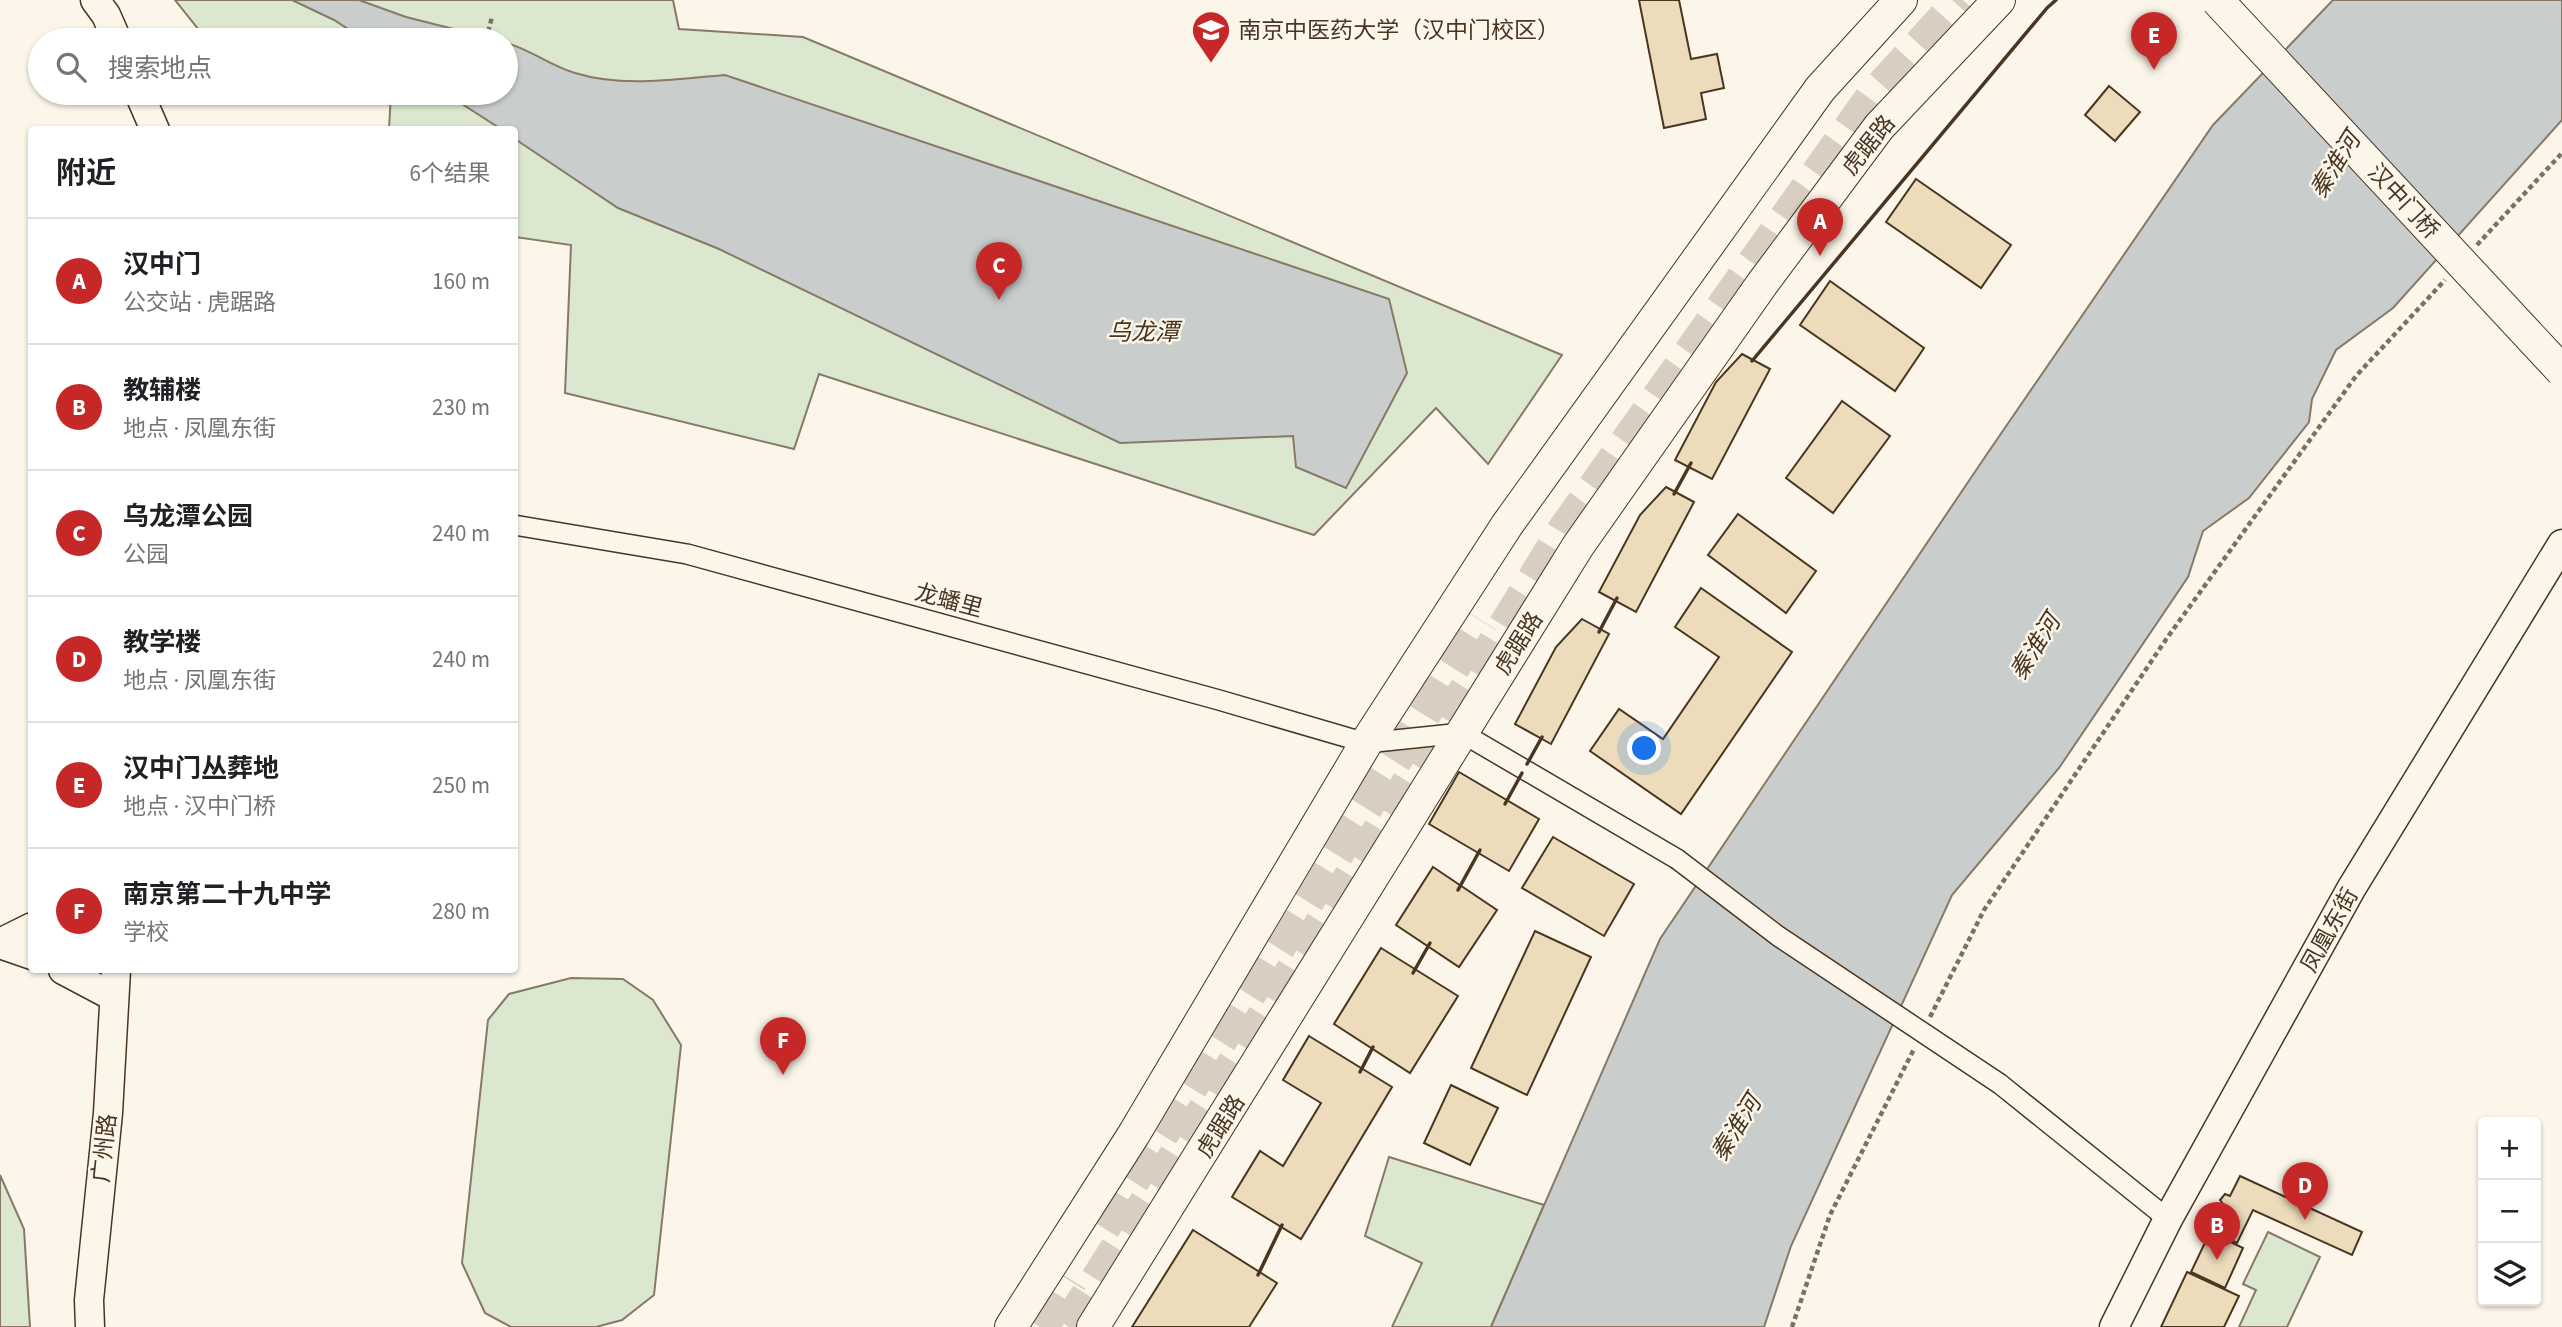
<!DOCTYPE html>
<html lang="zh">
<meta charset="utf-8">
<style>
body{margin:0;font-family:"Source Sans 3","Noto Sans SC",sans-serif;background:#f6f6f6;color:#202124}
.controls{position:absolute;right:21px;bottom:21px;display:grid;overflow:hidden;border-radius:7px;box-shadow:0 2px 5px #0004}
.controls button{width:63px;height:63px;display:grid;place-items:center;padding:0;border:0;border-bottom:2px solid #e0e0e0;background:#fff;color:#202124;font:35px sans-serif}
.you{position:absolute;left:1645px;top:749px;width:24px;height:24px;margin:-18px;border:5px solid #fff;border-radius:50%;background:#1a73e8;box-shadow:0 0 0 10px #1a73e833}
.badge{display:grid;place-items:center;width:46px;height:46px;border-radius:50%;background:#c62828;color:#fff;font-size:23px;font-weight:700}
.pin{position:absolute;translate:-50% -58px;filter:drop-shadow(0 2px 4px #0008)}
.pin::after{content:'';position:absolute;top:37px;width:24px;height:21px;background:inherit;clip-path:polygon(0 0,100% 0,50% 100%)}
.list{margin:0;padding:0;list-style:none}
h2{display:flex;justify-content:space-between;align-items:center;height:91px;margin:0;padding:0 28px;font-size:30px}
h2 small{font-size:23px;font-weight:400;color:#757577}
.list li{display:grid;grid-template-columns:46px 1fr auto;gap:21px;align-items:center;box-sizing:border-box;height:126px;padding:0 28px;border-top:2px solid #e0e0e0}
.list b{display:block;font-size:26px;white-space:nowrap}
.list p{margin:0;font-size:23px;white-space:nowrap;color:#757577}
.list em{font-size:23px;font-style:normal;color:#757577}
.icon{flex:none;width:38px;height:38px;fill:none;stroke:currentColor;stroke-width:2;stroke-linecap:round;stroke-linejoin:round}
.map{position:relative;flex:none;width:2562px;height:1327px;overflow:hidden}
.search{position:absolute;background:#fff;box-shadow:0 2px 5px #0004;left:28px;top:28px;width:490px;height:77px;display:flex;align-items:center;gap:18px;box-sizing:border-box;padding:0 24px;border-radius:38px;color:#757577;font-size:26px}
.panel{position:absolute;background:#fff;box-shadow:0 2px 5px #0004;left:28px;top:126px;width:490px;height:847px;border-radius:7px}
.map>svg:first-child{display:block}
.green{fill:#dce7d0;stroke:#887966;stroke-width:2}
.water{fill:#c9cecd;stroke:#887966;stroke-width:2}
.building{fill:#ecdcbc;stroke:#4a3520;stroke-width:2}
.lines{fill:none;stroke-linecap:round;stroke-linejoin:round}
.highway-tunnel{stroke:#d8cfc1;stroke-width:37;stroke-dasharray:37 18;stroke-linecap:butt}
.street-casing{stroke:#4a3520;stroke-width:22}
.secondary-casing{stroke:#4a3520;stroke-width:31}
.primary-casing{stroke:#4a3520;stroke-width:34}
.path{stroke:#7f6f5c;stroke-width:4.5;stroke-dasharray:5 3.5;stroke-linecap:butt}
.street{stroke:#fbf6e9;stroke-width:19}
.secondary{stroke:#fbf6e9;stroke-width:28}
.primary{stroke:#fbf6e9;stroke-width:32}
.street-bridge-casing{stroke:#4a3520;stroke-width:22;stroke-linecap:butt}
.primary-bridge-casing{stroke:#4a3520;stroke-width:34;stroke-linecap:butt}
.street-bridge{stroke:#fbf6e9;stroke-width:19}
.primary-bridge{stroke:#fbf6e9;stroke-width:32}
.wall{stroke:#4a3520;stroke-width:3.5}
.labels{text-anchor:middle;stroke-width:5;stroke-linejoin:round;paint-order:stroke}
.poi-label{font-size:23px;fill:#4a3520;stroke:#fbf6e9;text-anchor:start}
.street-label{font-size:23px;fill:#4a3520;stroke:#fbf6e9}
.water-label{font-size:24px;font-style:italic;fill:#4a3520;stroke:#fbf6e9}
</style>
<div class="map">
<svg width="2562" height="1327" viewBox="0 0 2562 1327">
<rect width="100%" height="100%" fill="#fbf6e9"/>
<g class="green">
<path d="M175,0H673L679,29L803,37L1562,355L1488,464L1436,408L1314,535L819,374L794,449L565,393L571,245L515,237L514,130L389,129L391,93H506V40H207Z"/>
<path d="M571,978L623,979L653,1000L681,1045L654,1295L622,1320L596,1327H511L485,1313L462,1263L488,1020L509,994Z"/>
<path d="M1389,1157L1544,1205L1491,1327H1392L1422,1263L1365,1236Z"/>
<path d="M0,1175L24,1229L30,1327H0Z"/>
<path d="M2268,1232L2320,1257L2287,1327H2239L2256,1290L2243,1284Z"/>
</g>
<g class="water">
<path d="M292,0H359L406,17L497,40H365L334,20Z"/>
<path d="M2333,0H2562V120L2393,308L2336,350L2312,399L2309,422L2249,498L2203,531L2188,577L2059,768L1952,895L1791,1246L1764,1327H1491L1660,939L1987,454L2213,125Z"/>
<path d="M506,43C530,49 550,66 575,73C624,88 675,79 725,75L1389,299L1407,373L1346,488L1296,467L1293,436L1120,443L719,249L618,208L515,139L514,130L501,129L445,93H506Z"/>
</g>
<g class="building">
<path d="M1639,0H1679L1691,59L1717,54L1724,88L1701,93L1706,119L1664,128Z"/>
<path d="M2109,86L2140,112L2115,141L2085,115Z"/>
<path d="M1916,179L2011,245L1981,288L1886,222Z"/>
<path d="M1830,281L1924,348L1895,391L1800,325Z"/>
<path d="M1742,354L1770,369L1712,479L1675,460L1716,382Z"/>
<path d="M1842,401L1890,436L1833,513L1786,478Z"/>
<path d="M1666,487L1694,502L1636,612L1599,592L1640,515Z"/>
<path d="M1738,514L1816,571L1786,613L1708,555Z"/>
<path d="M1701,588L1792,652L1681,814L1590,751L1619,709L1663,739L1719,657L1675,627Z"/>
<path d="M1582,619L1609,634L1551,744L1515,724L1556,647Z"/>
<path d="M1459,772L1539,819L1509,871L1429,824Z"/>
<path d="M1553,837L1634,884L1604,936L1522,888Z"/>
<path d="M1433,867L1497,910L1459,967L1396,925Z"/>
<path d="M1535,931L1591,957L1527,1095L1471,1068Z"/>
<path d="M1381,948L1458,996L1410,1073L1334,1024Z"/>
<path d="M1309,1036L1392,1087L1301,1239L1232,1197L1260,1151L1283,1166L1321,1103L1283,1080Z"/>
<path d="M1451,1085L1498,1108L1470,1165L1424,1143Z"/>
<path d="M2240,1176L2362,1232L2352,1255L2253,1210L2237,1243L2211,1230L2224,1205L2220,1200L2225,1194L2230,1196Z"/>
<path d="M1193,1230L1277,1283L1249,1327H1132Z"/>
<path d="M2210,1232L2243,1248L2225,1288L2191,1272Z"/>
<path d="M2187,1272L2239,1296L2224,1327H2161Z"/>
</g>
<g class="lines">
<g class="highway-tunnel">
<path d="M1102,1227L1481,620"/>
<path d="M1040,1327L1070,1279"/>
<path d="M1069,1327L1283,989L1566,530L1874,97L1963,0"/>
</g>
<g class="street-casing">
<g id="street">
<path d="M514,525L687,554L1219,700L1366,743L1462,733L1677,859"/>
<path d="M2000,1084L2168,1219"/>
</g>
</g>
<g class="secondary-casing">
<g id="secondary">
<path d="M95,0L106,15L117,40"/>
<path d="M139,93L155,130"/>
<path d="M0,943L32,927"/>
<path d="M0,944L32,955"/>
<path d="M63,970L114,997"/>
<path d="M90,1327L89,1300L108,1113L116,970"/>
<path d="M2114,1327L2168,1219L2351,889L2562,544"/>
</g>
</g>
<g class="primary-casing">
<g id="primary">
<path d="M1011,1327L1134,1134L1366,743L1507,525L1820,89L1901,0"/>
<path d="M1093,1327L1578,546L1762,284L1879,127L1999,0"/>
</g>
</g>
<g class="path">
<path d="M486,40L492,17"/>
<path d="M2477,245L2562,153"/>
<path d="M1930,1017L1984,910L2167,638L2356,376L2445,280"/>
<path d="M1792,1327L1830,1215L1914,1049"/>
</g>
<use href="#street" class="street"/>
<use href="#secondary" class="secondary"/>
<use href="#primary" class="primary"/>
<g class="street-bridge-casing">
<path id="street-bridge" d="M1677,859L1778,936L2000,1084"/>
</g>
<g class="primary-bridge-casing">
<path id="primary-bridge" d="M2217,0L2562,371"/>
</g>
<use href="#street-bridge" class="street-bridge"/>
<use href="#primary-bridge" class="primary-bridge"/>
<g class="wall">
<path d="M1752,361L2047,8L2056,0"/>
<path d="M1674,494L1691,463"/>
<path d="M1599,632L1617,598"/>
<path d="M1527,764L1542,737"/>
<path d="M1505,804L1522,773"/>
<path d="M1458,890L1480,850"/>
<path d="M1413,973L1430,943"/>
<path d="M1360,1072L1373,1047"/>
<path d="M1258,1275L1282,1225"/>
</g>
</g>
<defs>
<g id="university-pin" transform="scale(2.0125)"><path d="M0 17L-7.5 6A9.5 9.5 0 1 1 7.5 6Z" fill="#c62828" stroke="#fbf6e9"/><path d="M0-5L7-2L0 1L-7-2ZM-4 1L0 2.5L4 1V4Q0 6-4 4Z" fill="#fff"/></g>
</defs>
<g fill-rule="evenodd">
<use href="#university-pin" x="1211" y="30"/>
</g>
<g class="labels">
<g class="poi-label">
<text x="1238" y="38">南京中医药大学（汉中门校区）</text>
</g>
<g class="street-label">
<text transform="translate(1868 145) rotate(-51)" y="8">虎踞路</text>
<text transform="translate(2404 201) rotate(47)" y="8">汉中门桥</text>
<text transform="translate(949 600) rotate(15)" y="8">龙蟠里</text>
<text transform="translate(1518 643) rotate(-58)" y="8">虎踞路</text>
<text transform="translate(2329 930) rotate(-61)" y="8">凤凰东街</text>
<text transform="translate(1220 1126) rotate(-58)" y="8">虎踞路</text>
<text transform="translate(104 1148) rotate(-84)" y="8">广州路</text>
</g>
<g class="water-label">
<text transform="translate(2335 165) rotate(-58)" y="8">秦淮河</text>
<text x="1143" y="340">乌龙潭</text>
<text transform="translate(2035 647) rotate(-58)" y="8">秦淮河</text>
<text transform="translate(1736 1128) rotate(-58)" y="8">秦淮河</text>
</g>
</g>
</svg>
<div class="controls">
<button>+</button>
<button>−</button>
<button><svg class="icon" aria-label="layers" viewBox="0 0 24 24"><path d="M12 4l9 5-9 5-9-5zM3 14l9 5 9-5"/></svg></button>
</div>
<div class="you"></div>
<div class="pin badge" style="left:1820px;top:256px">A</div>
<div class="pin badge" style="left:2217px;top:1260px">B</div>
<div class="pin badge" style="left:999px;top:300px">C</div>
<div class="pin badge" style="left:2305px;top:1220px">D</div>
<div class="pin badge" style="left:2154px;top:70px">E</div>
<div class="pin badge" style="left:783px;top:1075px">F</div>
<div class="search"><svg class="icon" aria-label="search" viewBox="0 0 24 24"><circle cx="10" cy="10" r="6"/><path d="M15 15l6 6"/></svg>搜索地点</div>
<section class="panel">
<h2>附近<small>6个结果</small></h2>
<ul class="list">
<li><span class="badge">A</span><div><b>汉中门</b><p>公交站 · 虎踞路</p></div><em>160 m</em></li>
<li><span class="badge">B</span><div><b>教辅楼</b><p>地点 · 凤凰东街</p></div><em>230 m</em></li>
<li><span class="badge">C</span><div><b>乌龙潭公园</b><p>公园</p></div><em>240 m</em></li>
<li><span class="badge">D</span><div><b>教学楼</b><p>地点 · 凤凰东街</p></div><em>240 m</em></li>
<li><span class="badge">E</span><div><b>汉中门丛葬地</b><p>地点 · 汉中门桥</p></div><em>250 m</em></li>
<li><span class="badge">F</span><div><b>南京第二十九中学</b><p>学校</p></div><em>280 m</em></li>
</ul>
</section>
</div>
